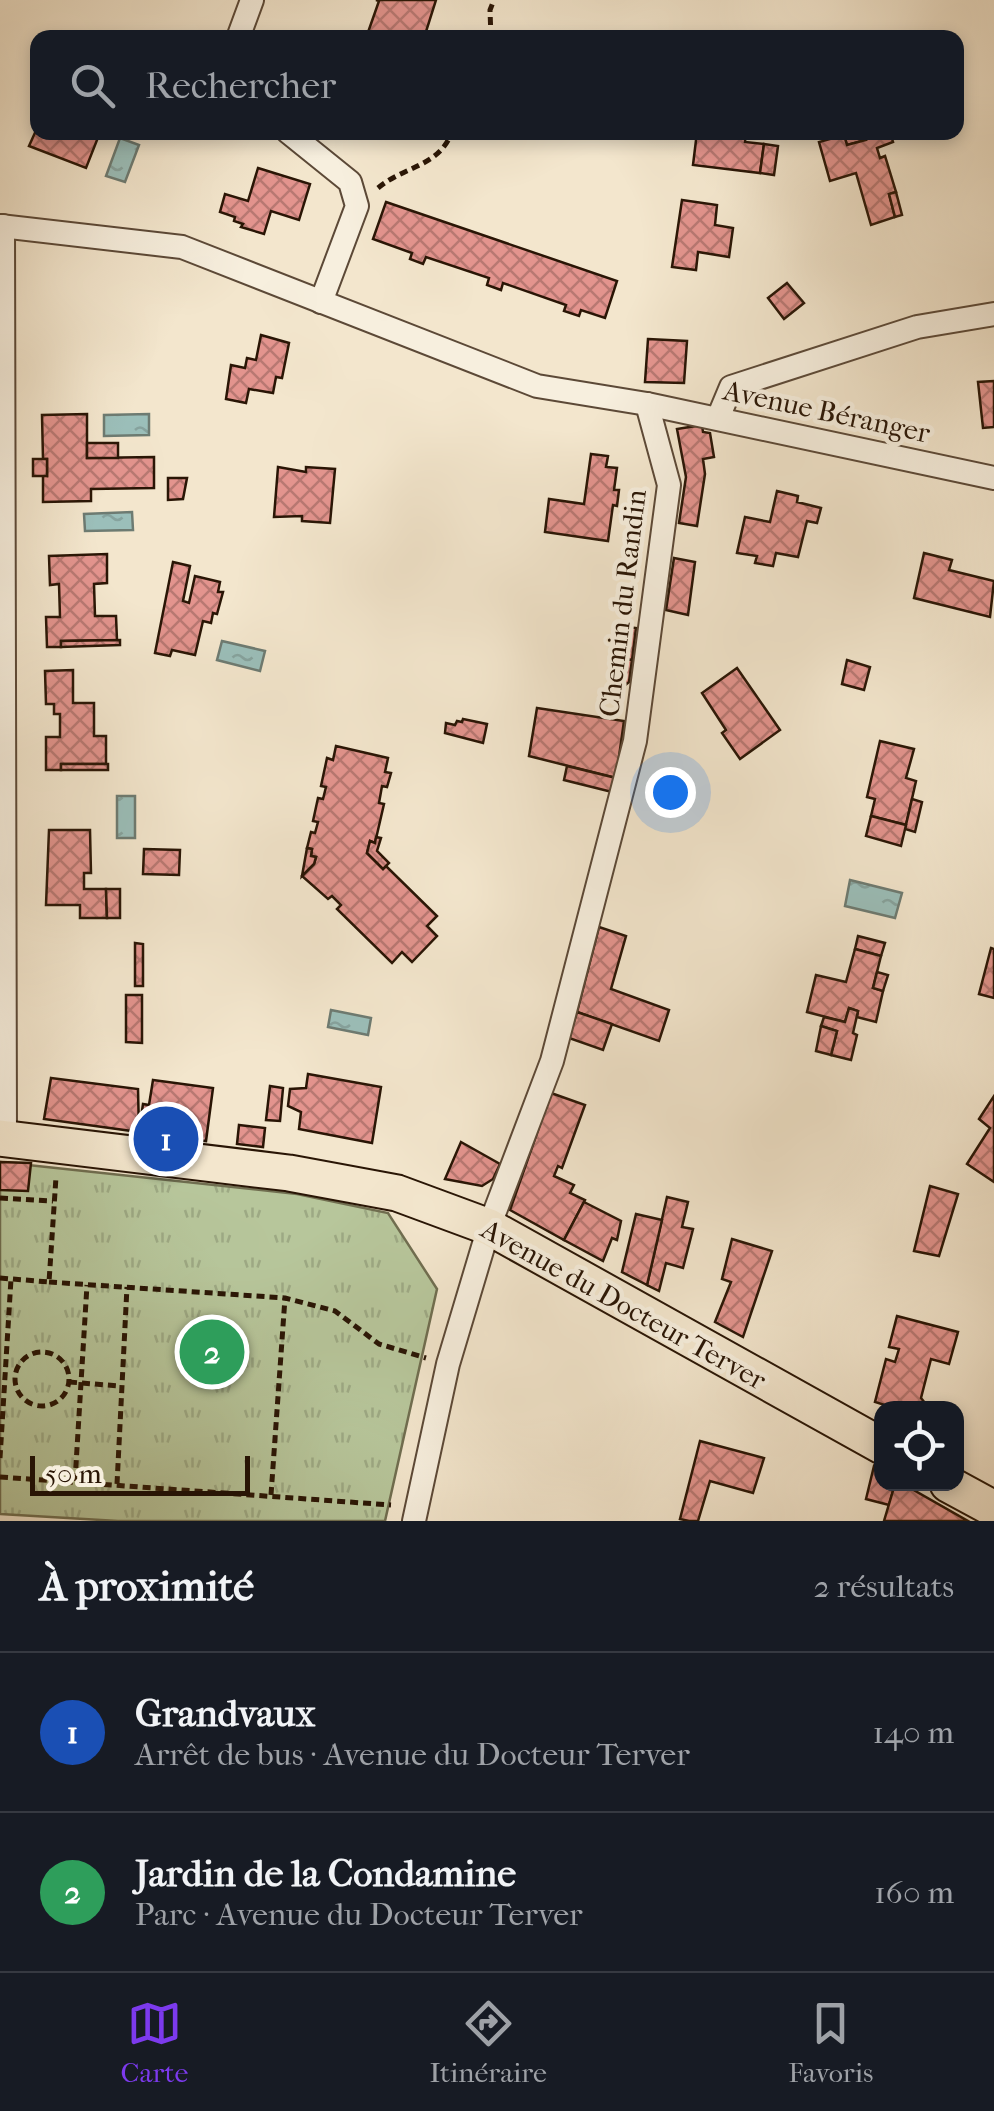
<!DOCTYPE html>
<html lang="fr">
<meta charset="utf-8">
<style>
body{margin:0;font-family:"IM FELL French Canon",serif;background:#20242c;color:#f1f3f6}
.controls{position:absolute;right:30px;bottom:30px;display:grid;overflow:hidden;border-radius:20px;box-shadow:0 5px 15px #0003}
.controls button{width:90px;height:90px;display:grid;place-items:center;padding:0;border:0;border-bottom:2px solid #363941;background:#171b24;color:#f1f3f6;font:50px sans-serif}
.scale{position:absolute;left:30px;bottom:25px;width:220px;box-sizing:border-box;padding-left:10px;border:5px solid #291505;border-top:0;font-size:28px;line-height:35px;white-space:nowrap;color:#291505;-webkit-text-stroke:8px #f7efde;paint-order:stroke}
.you{position:absolute;left:670px;top:792px;width:35px;height:35px;margin:-25px;border:8px solid #fff;border-radius:50%;background:#1a73e8;box-shadow:0 0 0 15px #1a73e833}
.badge{display:grid;place-items:center;width:65px;height:65px;border-radius:50%;background:#7c3aed;color:#fff;font-size:32px;font-weight:700}
.pin{position:absolute;translate:-50% -50%;border:5px solid #fff;box-shadow:0 2px 10px #0006}
.list{margin:0;padding:0;list-style:none}
h2{display:flex;justify-content:space-between;align-items:center;height:130px;margin:0;padding:0 40px;font-size:42px}
h2 small{font-size:32px;font-weight:400;color:#9ea1a6}
.list li{display:grid;grid-template-columns:65px 1fr auto;gap:30px;align-items:center;box-sizing:border-box;height:160px;padding:0 40px;border-top:2px solid #363941}
.list b{display:block;font-size:38px;white-space:nowrap}
.list p{margin:0;font-size:32px;white-space:nowrap;color:#9ea1a6}
.list em{font-size:32px;font-style:normal;color:#9ea1a6}
.icon{flex:none;width:55px;height:55px;fill:none;stroke:currentColor;stroke-width:2;stroke-linecap:round;stroke-linejoin:round}
.map{position:relative;flex:none;width:994px;height:1521px;overflow:hidden}
.search{position:absolute;background:#171b24;box-shadow:0 5px 15px #0003;left:30px;right:30px;top:30px;height:110px;display:flex;align-items:center;gap:25px;box-sizing:border-box;padding:0 35px;border-radius:20px;color:#9ea1a6;font-size:38px}
.sheet{height:450px;background:#171b24}
nav{display:flex;justify-content:space-around;align-items:center;box-sizing:border-box;height:140px;border-top:2px solid #363941;background:#171b24;font-size:28px;color:#9ea1a6}
nav a{display:grid;justify-items:center;gap:5px}
nav .on{color:#7c3aed}
.map>svg:first-child{display:block}
.park{fill:url(#park-tufts);stroke:#706e50;stroke-width:2.5}
.water{fill:url(#water-ripples);stroke:#6d7b72;stroke-width:2.5}
.building{fill:url(#building-cross-hatch);stroke:#291505;stroke-width:2.5}
.lines{fill:none;stroke-linecap:round;stroke-linejoin:round}
.street-casing{stroke:#5c4937;stroke-width:26}
.primary-casing{stroke:#291505;stroke-width:39}
.path{stroke:#291505;stroke-width:5;stroke-dasharray:8 5;stroke-linecap:butt}
.street{stroke:#f7efde;stroke-width:22}
.primary{stroke:#f3e6cd;stroke-width:35}
.labels{text-anchor:middle;stroke-width:9;stroke-linejoin:round;paint-order:stroke}
.street-label{font-size:28px;fill:#291505;stroke:#f7efde}
</style>
<div class="map">
<svg width="994" height="1521" viewBox="0 0 994 1521">
<defs>
<pattern id="park-tufts" width="24" height="20" patternUnits="userSpaceOnUse" patternTransform="scale(2.5)"><rect width="24" height="20" fill="#b7c69b"/><path d="M3 7l-1-3M5 7V3M7 7l1-3M15 17l-1-3M17 17v-4M19 17l1-3" fill="none" stroke="#9da984"/></pattern>
<pattern id="water-ripples" width="26" height="14" patternUnits="userSpaceOnUse" patternTransform="scale(2.5)"><rect width="26" height="14" fill="#9bbfba"/><path d="M2 4q2-2 4 0t4 0M15 11q2-2 4 0t4 0" fill="none" stroke="#86a39e"/></pattern>
<pattern id="building-cross-hatch" width="8" height="8" patternUnits="userSpaceOnUse" patternTransform="scale(2.5)"><rect width="8" height="8" fill="#e3948e"/><path d="M0 0l8 8M0 8l8-8" fill="none" stroke="#b87872"/></pattern>
</defs>
<rect width="100%" height="100%" fill="#f3e6cd"/>
<filter id="stains"><feTurbulence type="fractalNoise" baseFrequency=".002" numOctaves="4"/><feColorMatrix values="0 0 0 0 .2 0 0 0 0 .09 0 0 0 0 .02 0 0 0 .5 -.17"/></filter>
<radialGradient id="worn" r=".72"><stop offset=".6" stop-color="#630" stop-opacity="0"/><stop offset="1" stop-color="#630" stop-opacity=".3"/></radialGradient>
<path class="park" d="M0,1162L297,1194L388,1213L437,1289L385,1521H118L0,1514Z"/>
<g class="water">
<path d="M120,138L139,145L125,182L106,176Z"/>
<path d="M149,414V435L104,436V415Z"/>
<path d="M132,512L133,530L85,531L84,514Z"/>
<path d="M222,641L265,651L260,671L217,660Z"/>
<rect x="117" y="796" width="18" height="42"/>
<path d="M850,880L902,893L895,918L845,906Z"/>
<path d="M331,1010L371,1018L368,1035L328,1027Z"/>
</g>
<g class="building">
<path d="M376,0H436L424,38H366L379,1Z"/>
<path d="M38,126V132L99,135L86,168L29,146Z"/>
<path d="M697,132H746L745,142L764,144L760,173L693,165Z"/>
<path d="M853,132H863L866,140L847,145L844,135Z"/>
<path d="M863,132H890L893,142L877,148L880,158L885,156L896,192L889,194L895,217L871,225L856,173L830,181L819,142L844,135L847,145L866,140Z"/>
<path d="M764,144L778,146L774,175L760,173Z"/>
<path d="M258,168L310,184L299,220L271,211L264,234L241,227L243,224L234,221L235,217L220,212L225,194L248,201Z"/>
<path d="M896,192L902,215L895,217L889,194Z"/>
<path d="M682,200L717,205L715,225L733,228L729,257L698,252L696,270L672,267Z"/>
<path d="M386,202L617,281L605,318L581,310L579,316L564,311L566,305L503,283L501,290L487,285L489,278L426,257L423,264L410,259L412,253L373,239Z"/>
<path d="M787,283L804,303L784,319L768,298Z"/>
<path d="M261,335L289,343L282,378L276,377L273,393L249,389L246,403L226,399L231,365L245,368L247,358L256,360Z"/>
<path d="M648,339L687,341L684,383L645,382Z"/>
<path d="M994,381V427L983,428L978,382Z"/>
<path d="M87,414V458L154,457V488L91,489V501L43,502V475L47,476V459H43L42,415Z"/>
<path d="M702,425L703,432L710,433L714,457L703,459L705,474L697,526L679,523L686,477L677,429Z"/>
<rect x="87" y="443" width="31" height="15"/>
<path d="M591,454L608,456L606,467L617,468L614,490H619L617,506L613,505L608,541L545,532L549,499L584,504Z"/>
<rect x="33" y="459" width="14" height="17"/>
<path d="M278,467L306,472V467L335,469L330,523L302,521V516L274,517Z"/>
<path d="M168,478H187L183,499L168,500Z"/>
<path d="M777,491L798,496L797,502L821,508L817,523L807,521L798,557L776,553L773,566L755,563L757,556L737,553L745,517L770,522Z"/>
<path d="M924,553L952,560L949,570L994,581L990,617L914,598Z"/>
<path d="M107,554V583L94,584L95,616H116L117,640L61,641V647H47L46,617H60L59,584L50,585L49,556Z"/>
<path d="M674,558L695,562L688,615L666,610Z"/>
<path d="M173,562L190,566L183,601L189,603L195,576L220,582L218,592H223L217,614L213,613L211,623L203,621L195,655L172,650L170,656L155,653Z"/>
<path d="M620,626L636,628L632,660L615,658Z"/>
<path d="M120,640V645L61,647V641Z"/>
<path d="M615,658L632,660L629,682L624,686L611,684Z"/>
<path d="M847,660L870,667L864,690L842,684Z"/>
<path d="M737,668L780,730L740,759L722,733L726,730L702,693Z"/>
<path d="M73,670V703H94V736H106V764H61V770H46V737H60V714H54V704H46L45,671Z"/>
<path d="M537,708L624,721L616,778L529,756Z"/>
<path d="M463,719L487,724L483,743L445,733L446,723L455,725L457,721L462,722Z"/>
<path d="M880,741L914,749L906,778L916,781L906,825L871,816L875,799L867,797Z"/>
<path d="M336,746L388,758L385,772L391,773L387,787L382,786L379,803L384,804L375,843L370,841L367,853L383,869L386,866L437,916L427,926L437,936L412,962L402,952L392,963L337,909L341,905L332,896L328,899L302,876L314,864L316,857L311,856L312,849L307,848L311,832L315,833L318,822L313,821L318,798L323,799L326,787L321,786L327,758L333,760Z"/>
<rect x="61" y="764" width="47" height="6"/>
<path d="M567,766L616,778L612,792L564,780Z"/>
<path d="M912,799L922,802L915,832L905,829Z"/>
<path d="M871,816L906,825L901,846L866,836Z"/>
<path d="M49,830H90L91,873H84V889H106L107,918H80V905H46Z"/>
<path d="M376,837L381,838L377,851L389,863L383,869L367,853L370,841L375,843Z"/>
<path d="M307,848L312,849L311,856L316,857L314,864L302,876Z"/>
<path d="M144,849L180,850L179,875L143,874Z"/>
<path d="M106,889H120V918H107Z"/>
<path d="M599,927L626,936L611,989L669,1010L659,1041L577,1012Z"/>
<path d="M858,936L885,943L881,956L855,949Z"/>
<path d="M135,943L143,944V986H135Z"/>
<path d="M991,948L994,949V998L979,994Z"/>
<path d="M855,949L881,956L873,988L883,991L876,1022L857,1017L858,1011L849,1008L845,1022L807,1012L816,975L846,982Z"/>
<path d="M877,972L888,975L883,991L873,988Z"/>
<path d="M126,995H142V1043L126,1042Z"/>
<path d="M849,1008L858,1011L853,1033L857,1035L851,1060L831,1055L837,1031L821,1026L824,1017L845,1022Z"/>
<path d="M577,1012L612,1024L603,1050L569,1038Z"/>
<path d="M821,1026L837,1031L831,1055L816,1051Z"/>
<path d="M308,1074L381,1087L372,1143L299,1129L301,1112L288,1106L290,1089L306,1088Z"/>
<path d="M51,1078L138,1089L139,1132L44,1119Z"/>
<path d="M153,1080L213,1088L206,1141L146,1133L148,1119L141,1118L143,1104L149,1105Z"/>
<path d="M270,1086L283,1088L280,1121L266,1120Z"/>
<path d="M551,1093L585,1105L562,1168L558,1166L554,1176L574,1185L570,1193L585,1200L564,1240L510,1210Z"/>
<path d="M994,1096V1182L967,1164L990,1128L979,1119Z"/>
<path d="M239,1125L265,1128L263,1147L237,1144Z"/>
<path d="M461,1142L500,1164L493,1179L482,1186L445,1179Z"/>
<path d="M0,1162L31,1163L28,1191L0,1190Z"/>
<path d="M930,1186L958,1194L939,1256L914,1251Z"/>
<path d="M667,1197L688,1202L682,1227L693,1229L683,1268L666,1263L659,1291L647,1285Z"/>
<path d="M584,1202L621,1221L617,1240L612,1238L603,1261L564,1240Z"/>
<path d="M636,1214L662,1220L647,1285L622,1272Z"/>
<path d="M732,1239L772,1251L743,1337L715,1322L731,1282L722,1279Z"/>
<path d="M897,1316L958,1332L949,1364L931,1359L921,1398L929,1408H887L888,1406L875,1402L886,1359L895,1362L899,1349L889,1347Z"/>
<path d="M700,1441L764,1458L753,1493L710,1481L698,1521H689L680,1519Z"/>
<path d="M874,1466L882,1471V1484H895L889,1505L866,1499Z"/>
<path d="M895,1484H903L968,1521H884Z"/>
</g>
<g class="lines">
<g class="street-casing">
<g id="street">
<path d="M238,38L252,0"/>
<path d="M288,132L350,182L357,206L321,302"/>
<path d="M0,226L182,247L537,386L647,404L994,478"/>
<path d="M3,226L5,1138"/>
<path d="M718,418L731,387L917,327L994,314"/>
<path d="M414,1521L448,1364L489,1227L552,1061L635,741L669,485L647,404"/>
</g>
</g>
<g class="primary-casing">
<g id="primary">
<path d="M0,1138L289,1173L397,1193L489,1227L882,1446"/>
<path d="M948,1484L994,1509"/>
</g>
</g>
<g class="path">
<path d="M491,38L490,10L494,0"/>
<path d="M378,188C404,166 439,167 452,132"/>
<path d="M0,1198L53,1201"/>
<path d="M0,1278L49,1282L56,1177"/>
<path d="M49,1282L285,1298L335,1311L379,1344L426,1358"/>
<circle cx="42" cy="1379" r="27"/>
<path d="M69,1382L120,1386"/>
<path d="M0,1458L11,1279"/>
<path d="M0,1477L391,1505"/>
<path d="M75,1481L87,1285"/>
<path d="M117,1484L127,1287"/>
<path d="M271,1495L285,1298"/>
</g>
<use href="#street" class="street"/>
<use href="#primary" class="primary"/>
</g>
<g class="labels">
<g class="street-label">
<text transform="translate(827 411) rotate(12)" y="10">Avenue Béranger</text>
<text transform="translate(622 603) rotate(-83)" y="10">Chemin du Randin</text>
<text transform="translate(624 1304) rotate(29)" y="10">Avenue du Docteur Terver</text>
</g>
</g>
<rect width="100%" height="100%" filter="url(#stains)"/>
<rect width="100%" height="100%" fill="url(#worn)"/>
</svg>
<div class="controls">
<button><svg class="icon" aria-label="locate" viewBox="0 0 24 24"><circle cx="12" cy="12" r="6"/><path d="M12 2v4M12 18v4M2 12h4M18 12h4"/></svg></button>
</div>
<div class="scale">50 m</div>
<div class="you"></div>
<div class="pin badge" style="left:166px;top:1139px;background:#1a4fb4">1</div>
<div class="pin badge" style="left:212px;top:1352px;background:#2e9e5b">2</div>
<div class="search"><svg class="icon" aria-label="search" viewBox="0 0 24 24"><circle cx="10" cy="10" r="6"/><path d="M15 15l6 6"/></svg>Rechercher</div>
</div>
<section class="sheet">
<h2>À proximité<small>2 résultats</small></h2>
<ul class="list">
<li><span class="badge" style="background:#1a4fb4">1</span><div><b>Grandvaux</b><p>Arrêt de bus · Avenue du Docteur Terver</p></div><em>140 m</em></li>
<li><span class="badge" style="background:#2e9e5b">2</span><div><b>Jardin de la Condamine</b><p>Parc · Avenue du Docteur Terver</p></div><em>160 m</em></li>
</ul>
</section>
<nav>
<a class="on"><svg class="icon" aria-label="map" viewBox="0 0 24 24"><path d="M3 6l6-2 6 2 6-2v14l-6 2-6-2-6 2zM9 4v14M15 6v14"/></svg>Carte</a>
<a><svg class="icon" aria-label="directions" viewBox="0 0 24 24"><path d="M12 3l9 9-9 9-9-9zM9 14v-3h6M13 9l2 2-2 2"/></svg>Itinéraire</a>
<a><svg class="icon" aria-label="saved" viewBox="0 0 24 24"><path d="M7 4h10v16l-5-4-5 4z"/></svg>Favoris</a>
</nav>
